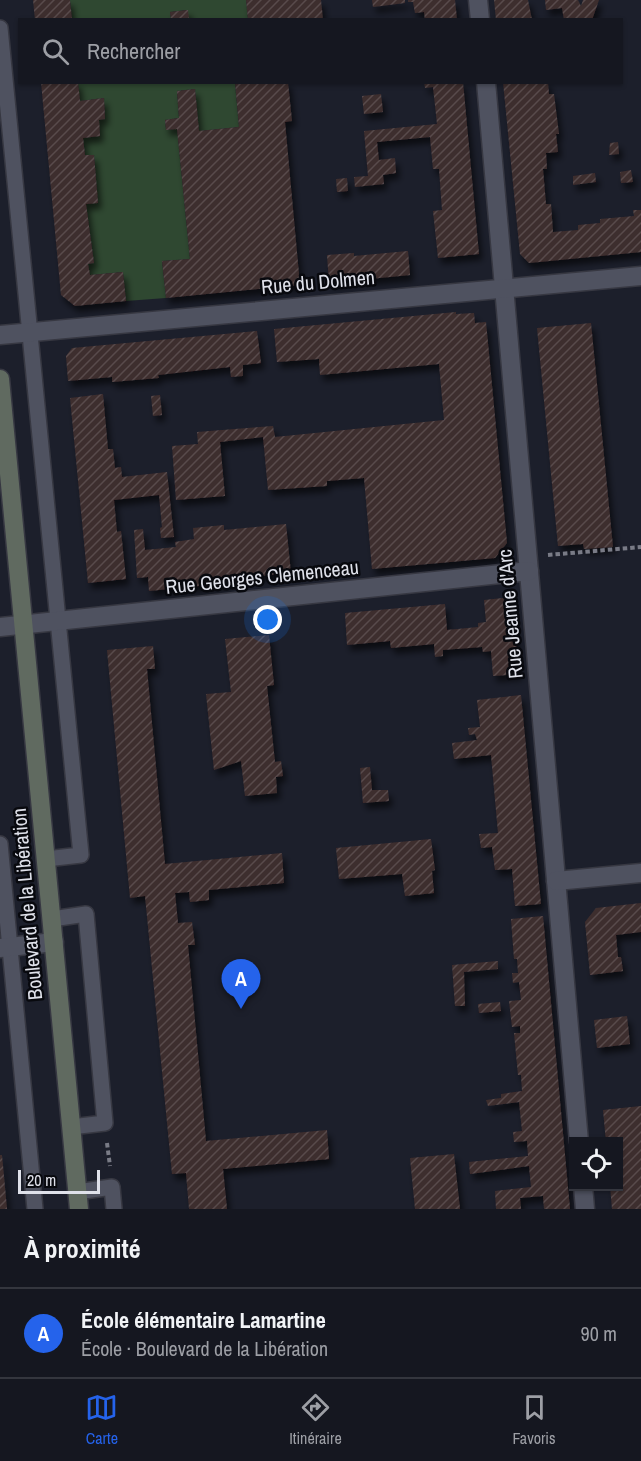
<!DOCTYPE html>
<html lang="fr">
<meta charset="utf-8">
<style>
body{margin:0;font-family:"Archivo Narrow",sans-serif;background:#22242d;color:#f1f3f6}
.controls{position:absolute;right:18px;bottom:18px;display:grid;overflow:hidden;border-radius:0px;box-shadow:0 2px 4px #0004}
.controls button{width:54px;height:54px;display:grid;place-items:center;padding:0;border:0;border-bottom:2px solid #34363e;background:#151720;color:#f1f3f6;font:30px sans-serif}
.scale{position:absolute;left:18px;bottom:15px;width:82px;box-sizing:border-box;padding-left:6px;border:3px solid #dfe1ea;border-top:0;font-size:16px;line-height:21px;white-space:nowrap;color:#dfe1ea;-webkit-text-stroke:4px #08090e;paint-order:stroke}
.you{position:absolute;left:268px;top:620px;width:21px;height:21px;margin:-15px;border:4px solid #fff;border-radius:50%;background:#1a73e8;box-shadow:0 0 0 9px #1a73e833}
.badge{display:grid;place-items:center;width:39px;height:39px;border-radius:50%;background:#2563eb;color:#fff;font-size:20px;font-weight:700}
.pin{position:absolute;translate:-50% -50px;filter:drop-shadow(0 2px 3px #0008)}
.pin::after{content:'';position:absolute;top:32px;width:21px;height:18px;background:inherit;clip-path:polygon(0 0,100% 0,50% 100%)}
.list{margin:0;padding:0;list-style:none}
h2{display:flex;justify-content:space-between;align-items:center;height:78px;margin:0;padding:0 24px;font-size:26px}
h2 small{font-size:20px;font-weight:400;color:#9d9fa5}
.list li{display:grid;grid-template-columns:39px 1fr auto;gap:18px;align-items:center;box-sizing:border-box;height:90px;padding:0 24px;border-top:2px solid #34363e}
.list b{display:block;font-size:22px;white-space:nowrap}
.list p{margin:0;font-size:20px;white-space:nowrap;color:#9d9fa5}
.list em{font-size:20px;font-style:normal;color:#9d9fa5}
.icon{flex:none;width:33px;height:33px;fill:none;stroke:currentColor;stroke-width:2;stroke-linecap:round;stroke-linejoin:round}
.map{position:relative;flex:none;width:641px;height:1209px;overflow:hidden}
.search{position:absolute;background:#151720;box-shadow:0 2px 4px #0004;left:18px;right:18px;top:18px;height:66px;display:flex;align-items:center;gap:15px;box-sizing:border-box;padding:0 21px;border-radius:0px;color:#9d9fa5;font-size:22px}
.sheet{height:168px;background:#151720}
nav{display:flex;justify-content:space-around;align-items:center;box-sizing:border-box;height:84px;border-top:2px solid #34363e;background:#151720;font-size:16px;color:#9d9fa5}
nav a{display:grid;justify-items:center;gap:3px}
nav .on{color:#2563eb}
.map>svg:first-child{display:block}
.green{fill:#2f4831}
.building{fill:url(#building-hatch);filter:url(#shadow)}
.lines{fill:none;stroke-linecap:round;stroke-linejoin:round}
.service-casing{stroke:#373842;stroke-width:18}
.minor-casing{stroke:#373842;stroke-width:21}
.secondary-casing{stroke:#373842;stroke-width:21}
.path{stroke:#797b86;stroke-width:4;stroke-dasharray:4.5 3;stroke-linecap:butt}
.service{stroke:#4f5260;stroke-width:15}
.minor{stroke:#4f5260;stroke-width:18}
.secondary{stroke:#606a60;stroke-width:18}
.labels{text-anchor:middle;stroke-width:5;stroke-linejoin:round;paint-order:stroke}
.street-label{font-size:20px;fill:#dfe1ea;stroke:#08090e}
</style>
<div class="map">
<svg width="641" height="1209" viewBox="0 0 641 1209">
<defs>
<pattern id="building-hatch" width="6" height="6" patternUnits="userSpaceOnUse" patternTransform="scale(1.5)"><rect width="6" height="6" fill="#3e2d2d"/><path d="M-1 1l2-2M0 6l6-6M5 7l2-2" fill="none" stroke="#594b4c"/></pattern>
<filter id="shadow"><feDropShadow dx="3.5" dy="6" stdDeviation="3" flood-color="#0009"/></filter>
</defs>
<rect width="100%" height="100%" fill="#1c1f2b"/>
<g class="green">
<path d="M70,0H246L248,19H178L187,10L170,12L171,19H72Z"/>
<path d="M78,83H235L239,127L199,131L195,89L177,91L179,118L165,120L166,130L177,129L190,259L162,261L166,298L126,301L123,272L90,275L88,264L94,263L86,204L98,203L94,155H85L83,138L100,136L99,120L105,119L104,98L80,101Z"/>
</g>
<g class="building">
<path d="M33,0H70L72,20H35Z"/>
<path d="M246,0H321L323,20H248Z"/>
<path d="M372,0H405V3L373,7Z"/>
<path d="M408,0H455L457,20H425L424,12L415,13L413,2H408Z"/>
<path d="M494,0H528L532,20H496Z"/>
<path d="M545,0H578L581,6L583,0H599L592,20L590,18L564,20L562,8L546,10Z"/>
<path d="M188,10L189,19L171,20L170,12Z"/>
<path d="M41,82H78L80,101L104,98L105,119L99,120L100,136L83,138L85,155H94L98,203L86,204L94,263L88,264L90,275L123,272L126,301L75,306L61,295Z"/>
<path d="M235,82H288L292,121L285,122L300,285L166,298L162,261L190,259L177,129L166,130L165,120L179,118L177,91L195,89L199,131L239,127Z"/>
<path d="M424,82H463L479,254L438,258L433,211L442,210L439,169H433L430,137L377,142L379,160L395,158L396,173L383,175L384,184L355,187L354,177L368,176L364,131L437,124L433,87L425,88Z"/>
<path d="M503,82H548L549,94H554L559,134H556L558,152L546,153L547,169H543L546,204H551L553,232L578,230V225L600,223V219L634,216L633,210H641V252L529,263L520,254Z"/>
<path d="M381,94L383,112L364,114L362,96Z"/>
<path d="M618,142L619,154L609,155L610,143Z"/>
<path d="M631,170L633,182L621,183L620,172Z"/>
<path d="M595,173L596,182L573,185V176Z"/>
<path d="M347,178L348,191L337,192L336,179Z"/>
<path d="M408,251L410,275L329,283L327,255L354,253V256Z"/>
<path d="M456,312V314L474,313L475,323L486,322L507,543L495,558L372,569L364,478L327,481V486L268,490L263,437L220,442L225,496L176,500L172,446L198,444L197,432L273,426L275,437L444,420L439,364L320,375L319,359L277,362L274,329Z"/>
<path d="M591,323L613,547L584,549L583,544L558,546L537,328Z"/>
<path d="M257,331L261,363L243,365V376L231,377L230,367L158,375L159,378L112,382V377L68,381L66,356L72,348Z"/>
<path d="M103,394L108,449H113L115,468L121,467L122,477L167,472L174,537L161,538L160,528L162,527L159,495L114,500L117,532L121,531L126,579L88,583L70,398Z"/>
<path d="M160,395L162,415L153,416L151,396Z"/>
<path d="M286,524L291,573L229,579V583L149,591L148,577L137,578L134,530L143,529L145,550L176,547L175,542L194,539L193,528L224,525V530Z"/>
<path d="M512,597L519,674L493,676L491,651L483,652L482,647L443,650V656L435,657L434,644L391,648L390,641L347,645L345,613L445,604L447,630L478,627V623L486,622L484,600Z"/>
<path d="M269,635L274,685L267,686L275,762L281,761L283,776L276,777L277,793L245,796L241,761L214,770L206,694L231,692L225,639Z"/>
<path d="M153,646L155,669H147L165,864L282,853L284,883L209,890V900L190,902L189,892L175,893L178,923L192,922L195,945H188L206,1141L327,1130L329,1159L223,1169L227,1209H189L186,1173L172,1174L145,896L130,898L107,650Z"/>
<path d="M521,695L541,904L515,906L512,869L495,870L492,847L481,848L479,834L498,833L491,755L454,759L452,743L477,740L475,734L469,735L468,728L480,727L477,700Z"/>
<path d="M370,767L372,790H388L389,801L363,803L360,768Z"/>
<path d="M431,839L435,870L432,871L434,893L405,896L402,874L339,879L336,848Z"/>
<path d="M641,903V932L616,935L618,957H621L623,971L590,975L585,922L596,908Z"/>
<path d="M543,916L570,1209H544L543,1196L520,1198L521,1209H496L495,1191L531,1187L529,1166L470,1174L469,1162L528,1156L527,1141L514,1142L513,1132L522,1131L519,1102L488,1106L486,1100L501,1098V1094L522,1091L521,1075H518L514,1033H520V1026L512,1027L509,1001L521,1000L519,982L513,983L512,973H518L517,959H514L511,919Z"/>
<path d="M498,961V969L464,972L465,1006H455L452,965Z"/>
<path d="M500,1002L501,1011L479,1013L478,1004Z"/>
<path d="M627,1016L630,1044L597,1048L594,1020Z"/>
<path d="M641,1106V1209H612L610,1186H618V1142H606L603,1110Z"/>
<path d="M454,1154L460,1209H415L410,1158Z"/>
<path d="M0,1155H2L7,1209H0Z"/>
</g>
<g class="lines">
<g class="service-casing">
<g id="service">
<path d="M0,28L81,855L46,859"/>
<path d="M0,844L35,1209"/>
<path d="M52,919L86,914L105,1123L71,1127"/>
<path d="M77,1192L112,1187L114,1209"/>
</g>
</g>
<g class="minor-casing">
<g id="minor">
<path d="M478,0L480,20"/>
<path d="M486,82L579,1142"/>
<path d="M0,335L641,276"/>
<path d="M0,627L529,571"/>
<path d="M556,881L641,873"/>
<path d="M0,948L54,942"/>
<path d="M583,1186L585,1209"/>
</g>
</g>
<g class="secondary-casing">
<path id="secondary" d="M0,379L79,1209"/>
</g>
<g class="path">
<path d="M548,555L641,547"/>
<path d="M107,1143L110,1166"/>
</g>
<use href="#service" class="service"/>
<use href="#minor" class="minor"/>
<use href="#secondary" class="secondary"/>
</g>
<g class="labels">
<g class="street-label">
<text transform="translate(318 282) rotate(-5)" y="7">Rue du Dolmen</text>
<text transform="translate(262 577) rotate(-6)" y="7">Rue Georges Clemenceau</text>
<text transform="translate(510 614) rotate(-95)" y="7">Rue Jeanne d'Arc</text>
<text transform="translate(27 904) rotate(-95)" y="7">Boulevard de la Libération</text>
</g>
</g>
</svg>
<div class="controls">
<button><svg class="icon" aria-label="locate" viewBox="0 0 24 24"><circle cx="12" cy="12" r="6"/><path d="M12 2v4M12 18v4M2 12h4M18 12h4"/></svg></button>
</div>
<div class="scale">20 m</div>
<div class="you"></div>
<div class="pin badge" style="left:241px;top:1009px">A</div>
<div class="search"><svg class="icon" aria-label="search" viewBox="0 0 24 24"><circle cx="10" cy="10" r="6"/><path d="M15 15l6 6"/></svg>Rechercher</div>
</div>
<section class="sheet">
<h2>À proximité<small></small></h2>
<ul class="list">
<li><span class="badge">A</span><div><b>École élémentaire Lamartine</b><p>École · Boulevard de la Libération</p></div><em>90 m</em></li>
</ul>
</section>
<nav>
<a class="on"><svg class="icon" aria-label="map" viewBox="0 0 24 24"><path d="M3 6l6-2 6 2 6-2v14l-6 2-6-2-6 2zM9 4v14M15 6v14"/></svg>Carte</a>
<a><svg class="icon" aria-label="directions" viewBox="0 0 24 24"><path d="M12 3l9 9-9 9-9-9zM9 14v-3h6M13 9l2 2-2 2"/></svg>Itinéraire</a>
<a><svg class="icon" aria-label="saved" viewBox="0 0 24 24"><path d="M7 4h10v16l-5-4-5 4z"/></svg>Favoris</a>
</nav>
